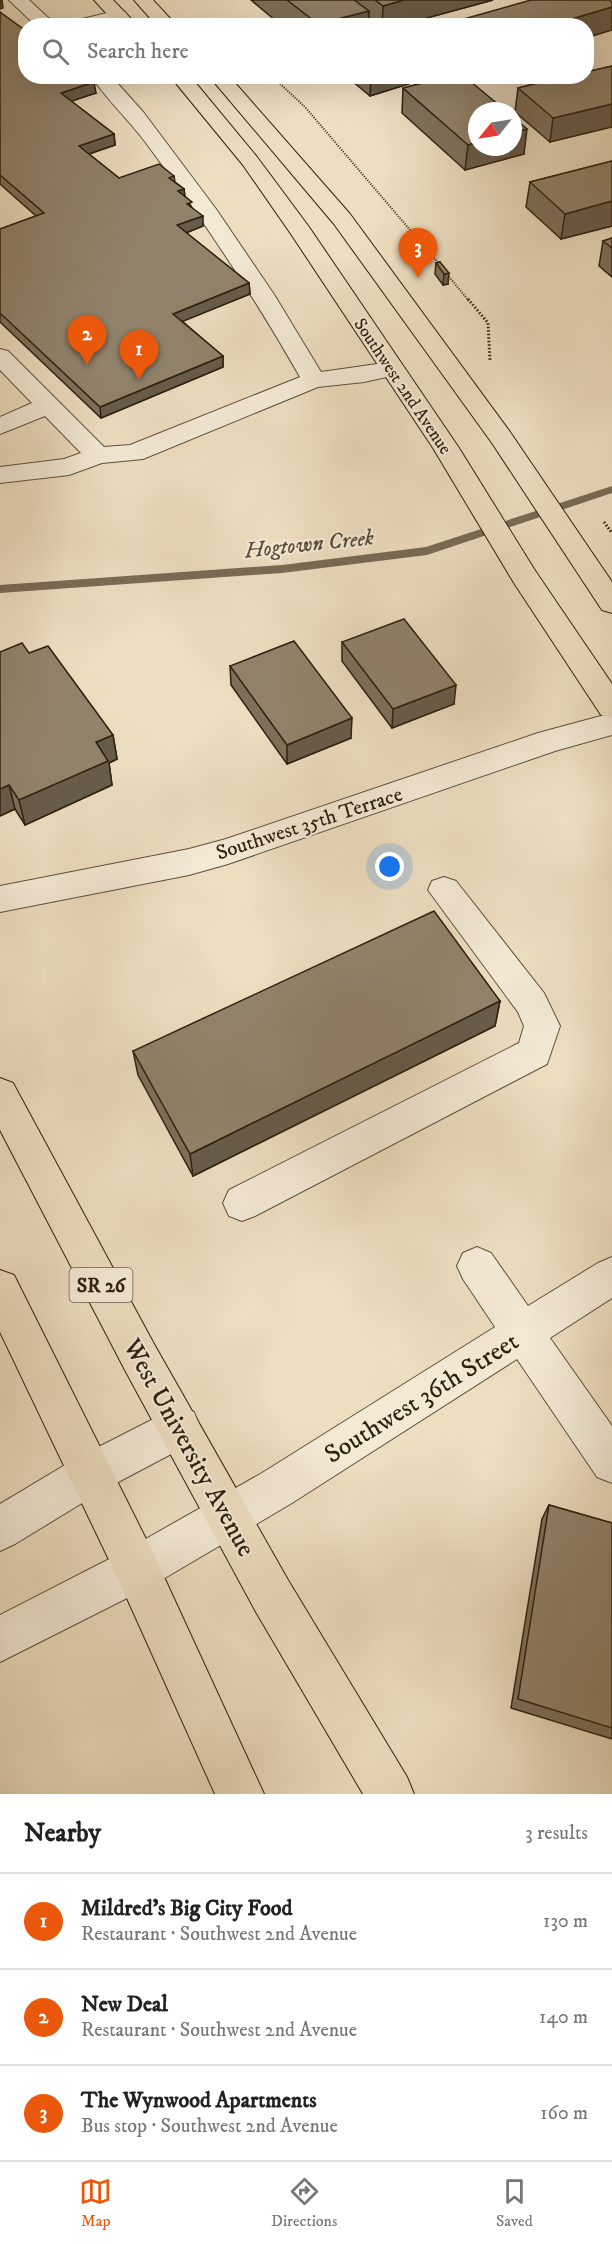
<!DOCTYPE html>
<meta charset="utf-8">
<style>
body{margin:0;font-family:"IM FELL DW Pica",serif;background:#f6f6f6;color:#222}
.compass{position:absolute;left:468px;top:102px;width:54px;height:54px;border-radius:50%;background:#fff;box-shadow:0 6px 24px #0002;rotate:240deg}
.you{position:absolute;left:390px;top:867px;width:21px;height:21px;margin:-15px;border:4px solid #fff;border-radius:50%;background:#1a73e8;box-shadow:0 0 0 9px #1a73e833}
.badge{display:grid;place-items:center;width:39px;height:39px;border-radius:50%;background:#ea580c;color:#fff;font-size:20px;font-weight:700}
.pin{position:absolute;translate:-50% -50px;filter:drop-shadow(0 2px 3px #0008)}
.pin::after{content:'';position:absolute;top:32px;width:21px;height:18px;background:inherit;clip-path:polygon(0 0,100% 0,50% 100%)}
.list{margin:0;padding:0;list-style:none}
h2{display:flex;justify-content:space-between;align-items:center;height:78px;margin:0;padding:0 24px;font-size:26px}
h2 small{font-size:20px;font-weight:400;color:#767676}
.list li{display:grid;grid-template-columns:39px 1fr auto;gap:18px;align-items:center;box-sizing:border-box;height:96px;padding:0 24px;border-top:2px solid #e0e0e0}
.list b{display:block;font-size:22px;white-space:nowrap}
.list p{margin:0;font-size:20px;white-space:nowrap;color:#767676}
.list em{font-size:20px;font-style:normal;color:#767676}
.icon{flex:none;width:33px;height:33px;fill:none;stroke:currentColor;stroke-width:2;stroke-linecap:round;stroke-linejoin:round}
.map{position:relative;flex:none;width:612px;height:1794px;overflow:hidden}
.search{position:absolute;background:#fff;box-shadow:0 6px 24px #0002;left:18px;right:18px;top:18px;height:66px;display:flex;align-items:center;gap:15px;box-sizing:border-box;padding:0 21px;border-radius:24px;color:#767676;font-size:22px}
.sheet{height:366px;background:#fff}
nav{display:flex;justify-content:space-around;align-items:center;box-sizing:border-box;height:84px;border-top:2px solid #e0e0e0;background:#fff;font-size:16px;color:#767676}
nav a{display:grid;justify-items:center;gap:3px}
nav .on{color:#ea580c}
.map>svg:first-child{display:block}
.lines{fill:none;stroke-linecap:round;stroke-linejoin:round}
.stream{fill:#796b55;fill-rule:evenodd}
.minor-casing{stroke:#5d503b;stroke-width:2}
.major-casing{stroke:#2d200f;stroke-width:2}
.path-far1{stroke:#2d200f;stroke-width:2;stroke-dasharray:1 1.5;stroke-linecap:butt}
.path{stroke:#2d200f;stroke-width:3;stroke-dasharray:1.5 2;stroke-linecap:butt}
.minor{fill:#f3ead6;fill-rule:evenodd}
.major{fill:#eddec0;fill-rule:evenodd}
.wall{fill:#7d715c;stroke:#2d200f;stroke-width:1.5}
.shaded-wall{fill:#665c4b;stroke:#2d200f;stroke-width:1.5}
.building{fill:#91836b;stroke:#2d200f;stroke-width:1.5}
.labels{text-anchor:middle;stroke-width:4.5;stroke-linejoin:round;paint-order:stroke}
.far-street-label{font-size:18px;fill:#2d200f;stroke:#f3ead6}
.shield{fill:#f3ead6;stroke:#685d4b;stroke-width:1.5}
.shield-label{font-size:20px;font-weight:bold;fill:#2d200f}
.street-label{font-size:21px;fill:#2d200f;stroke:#f3ead6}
.water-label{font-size:22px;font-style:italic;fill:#594c38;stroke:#f3ead6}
.near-street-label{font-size:26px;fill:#2d200f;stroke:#f3ead6}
</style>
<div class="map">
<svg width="612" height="1794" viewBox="0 0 612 1794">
<rect width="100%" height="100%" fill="#eddec0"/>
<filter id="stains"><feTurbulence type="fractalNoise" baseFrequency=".00333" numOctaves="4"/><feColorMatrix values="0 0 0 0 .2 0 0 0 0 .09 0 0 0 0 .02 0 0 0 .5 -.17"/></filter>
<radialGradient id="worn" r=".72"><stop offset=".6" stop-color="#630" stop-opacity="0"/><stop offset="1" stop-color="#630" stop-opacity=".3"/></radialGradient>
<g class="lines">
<path class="stream" d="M612,486V493L427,555L282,573L0,593V585L282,565L426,547Z"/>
<g class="minor-casing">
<g id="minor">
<path d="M9,0H29L57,26H36Z"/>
<path d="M119,10L125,12L128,16L125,20L102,26H68L70,22Z"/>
<path d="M91,76H111L144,113L216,209L275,296L321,372L391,362L400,364L403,369L400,374L364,382L318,387L143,459L102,463L69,475L0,483V467L64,459L81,453L45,416L0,434V417L32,403L0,370V349L8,351L104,447L130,445L300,377C254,296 202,218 146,143C129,120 107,100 91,76Z"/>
<path d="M612,713V735L555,751L228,864L189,875L0,912V886L189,849L226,839L538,733Z"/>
<path d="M444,877L456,881L544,993L560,1026L547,1064L255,1216L242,1221L229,1216L223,1203L229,1190L519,1043L524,1026L518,1012L428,890L432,881Z"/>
<path d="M477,1247L491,1253L528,1306L598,1263L612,1257V1298L550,1338L612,1426V1483L597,1477L517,1359L292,1503L153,1585L0,1662V1615L121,1553L262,1473L495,1327L463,1279L457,1266L463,1253Z"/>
<path d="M179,1406L194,1412L200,1427L194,1442L105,1489L15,1544L0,1551V1504L75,1459Z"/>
</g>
</g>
<g class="major-casing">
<g id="major">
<path d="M94,0H113L138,26H118Z"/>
<path d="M134,0H153L177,26H157Z"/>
<path d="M170,76H190L257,157L309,227L459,448L534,569L612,684V718L601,715L514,583L433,448L291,234L243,165Z"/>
<path d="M209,76H229L350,214L510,432L612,582V613L602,610L492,443L334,224Z"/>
<path d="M0,1078L13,1083L154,1344L288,1580L407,1777L414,1794H363L256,1612L126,1372L0,1130Z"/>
<path d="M0,1270L14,1275L153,1553L264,1794H215L121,1585L0,1332Z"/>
</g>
</g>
<g class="path-far1">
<path d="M264,78L277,81L305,107L440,265"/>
<path d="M446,273L469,301"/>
</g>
<g class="path">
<path d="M468,299L488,323L490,361"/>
<path d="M604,522L612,533"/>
</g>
<use href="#minor" class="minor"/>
<use href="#major" class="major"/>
</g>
<g class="wall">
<path d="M251,0H493L397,26H282Z"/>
<path d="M0,12L96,93L71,101L114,134L115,145L89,154L119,178L174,176L175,182L184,189L185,196L203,226L186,233L249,283L250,294L182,321L223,356V367L101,418L0,322V229L36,216L0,184Z"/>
<path d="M612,66L550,142L515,112L518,88Z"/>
<path d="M346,76H419L418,81L370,96Z"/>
<path d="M445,76H464L524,154L465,170L402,113L403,88L446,77Z"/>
<path d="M612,161V226L561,239L526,207L530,182Z"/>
<path d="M612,238V277L599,266L603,241Z"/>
<path d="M440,262L448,284L443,285L435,274L436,263Z"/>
<path d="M342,642L454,704L392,728L342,661Z"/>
<path d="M0,652L29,653L113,735L117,759L109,763L112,785L25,825L15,809L0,816Z"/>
<path d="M230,666L351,738L287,764L231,685Z"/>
<path d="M500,1001L495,1026L193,1176L138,1075L133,1051Z"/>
<path d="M549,1505L612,1523V1739L511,1708L542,1519Z"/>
</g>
<g class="shaded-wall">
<path d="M0,0H2L3,8L0,9Z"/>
<path d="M404,0H493L397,26H382L383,6Z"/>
<path d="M612,7V30L586,38V26H548Z"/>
<path d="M369,11V26H318V24Z"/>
<path d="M371,76H419L418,81L370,96Z"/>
<path d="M94,82L96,93L63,104L61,93Z"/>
<path d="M612,104V127L550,142L553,118Z"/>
<path d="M527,129L524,154L465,170L468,145L477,142V147H513V133Z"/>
<path d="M114,134L115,145L80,157L79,146Z"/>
<path d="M184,189L185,200L178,191Z"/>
<path d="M612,201V226L561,239L565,214Z"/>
<path d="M203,216V226L178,236L177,225Z"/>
<path d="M449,273L448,284L443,285L444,274Z"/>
<path d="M249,283L250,294L174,325L173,314Z"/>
<path d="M223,356V367L101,418L100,407Z"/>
<path d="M456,685L454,704L392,728L393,709Z"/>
<path d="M352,718L351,738L287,764V745Z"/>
<path d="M113,735L117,759L109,763L112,785L25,825L19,800L96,742Z"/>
<path d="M9,785L15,809L0,816V789Z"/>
<path d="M500,1001L495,1026L193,1176L190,1154Z"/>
</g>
<g class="building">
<path d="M287,0H354L369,11L318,24Z"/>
<path d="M375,0H404L383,6Z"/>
<path d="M531,0H609L612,2V7L548,26H439Z"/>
<path d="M0,12L26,31V76H86L94,82L61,93L114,134L79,146L119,178L159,164L174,176L169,178L184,189L178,191L192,202L187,204L203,216L177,225L249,283L173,314L223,356L100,407L0,313V229L44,213L0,175Z"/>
<path d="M381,21L387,26H362Z"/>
<path d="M612,66V104L553,118L518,88L567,76H586V72Z"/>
<path d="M450,76H464L506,111H477V142L468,145L403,88Z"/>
<path d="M513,117L527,129L513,133Z"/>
<path d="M612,161V201L565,214L530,182Z"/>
<path d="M612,238V248L603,241Z"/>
<path d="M440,262L449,273L444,274L436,263Z"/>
<path d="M404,619L456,685L393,709L342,642Z"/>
<path d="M294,641L352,718L287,745L230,666Z"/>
<path d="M22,643L29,653L48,646L113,735L96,742L108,761L19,800L9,785L0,789V652Z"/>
<path d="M434,911L500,1001L190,1154L133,1051Z"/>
<path d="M549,1505L612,1523V1728L518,1699Z"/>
</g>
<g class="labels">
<g class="far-street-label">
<text transform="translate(403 386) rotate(56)" y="6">Southwest 2nd Avenue</text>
</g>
<rect class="shield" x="69.5" y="1268" width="63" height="34" rx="4.5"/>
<g class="shield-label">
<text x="101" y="1292">SR 26</text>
</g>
<g class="street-label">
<text transform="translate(309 823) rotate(-18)" y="7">Southwest 35th Terrace</text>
</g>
<g class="water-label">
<text transform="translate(309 543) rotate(-6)" y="8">Hogtown Creek</text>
</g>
<g class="near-street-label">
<text transform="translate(421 1397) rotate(-32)" y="9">Southwest 36th Street</text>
<text transform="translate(190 1447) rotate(61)" y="9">West University Avenue</text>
</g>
</g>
<rect width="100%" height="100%" filter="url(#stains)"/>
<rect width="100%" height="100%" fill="url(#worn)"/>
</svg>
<svg class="compass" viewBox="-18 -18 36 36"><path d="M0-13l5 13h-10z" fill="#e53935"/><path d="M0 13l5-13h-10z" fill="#767676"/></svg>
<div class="you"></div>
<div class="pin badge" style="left:139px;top:380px">1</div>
<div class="pin badge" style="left:87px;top:365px">2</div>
<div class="pin badge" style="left:418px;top:278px">3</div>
<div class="search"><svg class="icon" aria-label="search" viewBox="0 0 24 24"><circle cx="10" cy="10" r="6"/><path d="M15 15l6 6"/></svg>Search here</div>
</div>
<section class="sheet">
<h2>Nearby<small>3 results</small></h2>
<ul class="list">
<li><span class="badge">1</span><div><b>Mildred's Big City Food</b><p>Restaurant · Southwest 2nd Avenue</p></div><em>130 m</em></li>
<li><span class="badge">2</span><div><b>New Deal</b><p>Restaurant · Southwest 2nd Avenue</p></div><em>140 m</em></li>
<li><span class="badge">3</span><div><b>The Wynwood Apartments</b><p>Bus stop · Southwest 2nd Avenue</p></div><em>160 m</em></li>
</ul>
</section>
<nav>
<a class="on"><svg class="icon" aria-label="map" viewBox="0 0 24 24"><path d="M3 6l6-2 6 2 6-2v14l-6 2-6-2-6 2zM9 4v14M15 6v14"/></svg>Map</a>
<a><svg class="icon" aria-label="directions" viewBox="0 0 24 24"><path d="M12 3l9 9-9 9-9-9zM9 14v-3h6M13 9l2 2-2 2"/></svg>Directions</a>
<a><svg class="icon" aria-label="saved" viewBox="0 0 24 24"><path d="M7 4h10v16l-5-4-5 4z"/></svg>Saved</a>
</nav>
